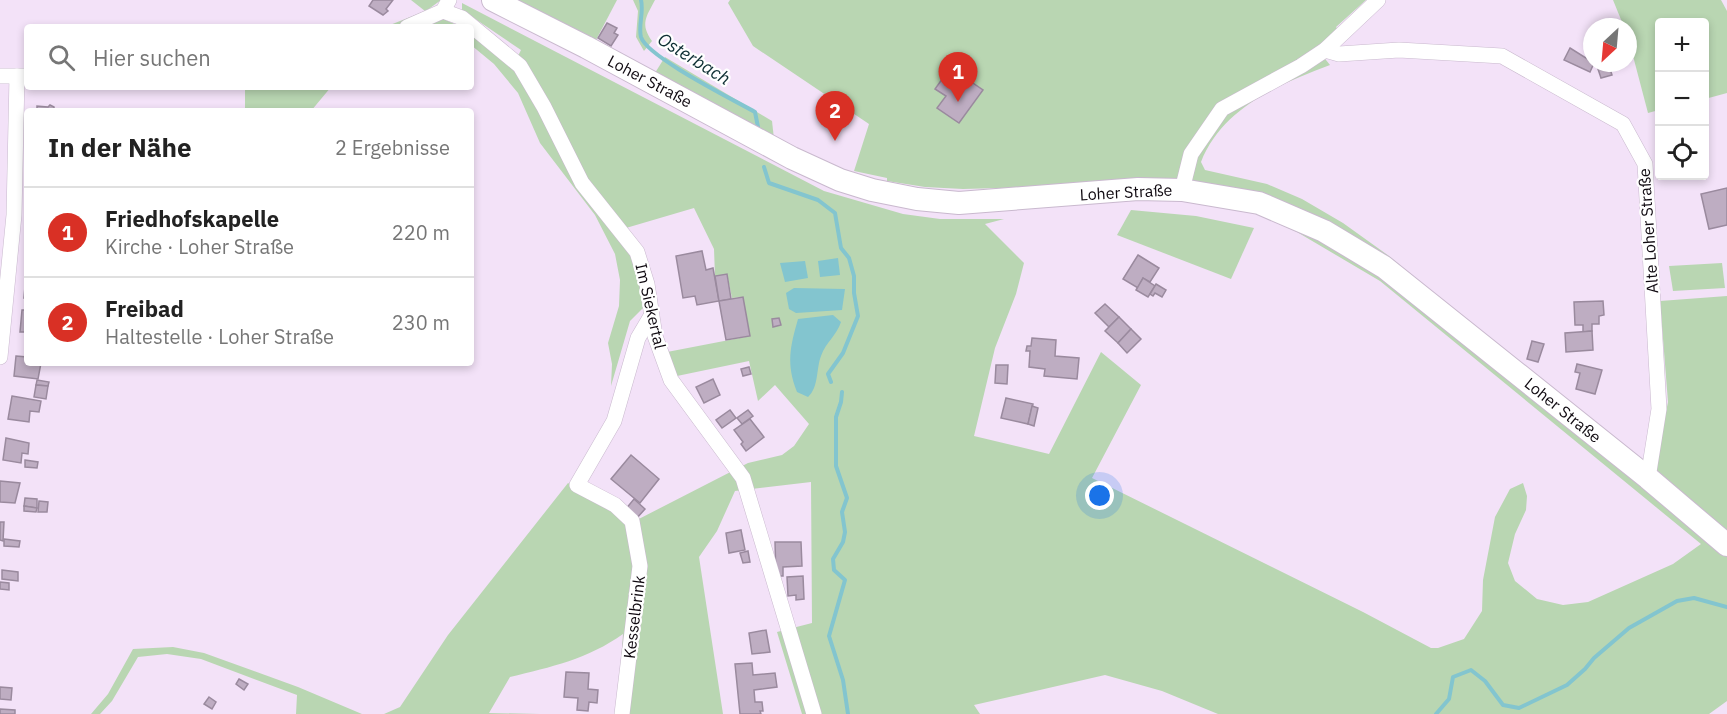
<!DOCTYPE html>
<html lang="de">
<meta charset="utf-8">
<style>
body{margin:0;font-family:"IBM Plex Sans",sans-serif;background:#f2f2f2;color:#222}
.controls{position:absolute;right:18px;top:18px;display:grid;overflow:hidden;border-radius:6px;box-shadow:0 3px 9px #0003}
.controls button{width:54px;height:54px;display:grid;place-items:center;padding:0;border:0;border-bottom:2px solid #e0e0e0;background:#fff;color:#222;font:30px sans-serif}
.compass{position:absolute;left:1583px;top:18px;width:54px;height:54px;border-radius:50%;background:#fff;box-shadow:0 3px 9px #0003;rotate:206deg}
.you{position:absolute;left:1100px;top:496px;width:21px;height:21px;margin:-15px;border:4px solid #fff;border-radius:50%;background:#1a73e8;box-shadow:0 0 0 9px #1a73e833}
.badge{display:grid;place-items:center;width:39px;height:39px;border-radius:50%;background:#d93025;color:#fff;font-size:20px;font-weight:700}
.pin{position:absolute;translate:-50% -50px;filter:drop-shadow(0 2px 3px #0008)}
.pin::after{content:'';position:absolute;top:32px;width:21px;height:18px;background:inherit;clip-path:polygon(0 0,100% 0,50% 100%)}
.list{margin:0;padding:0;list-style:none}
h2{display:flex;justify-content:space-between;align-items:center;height:78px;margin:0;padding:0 24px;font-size:26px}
h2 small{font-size:20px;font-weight:400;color:#767676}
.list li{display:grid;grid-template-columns:39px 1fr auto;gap:18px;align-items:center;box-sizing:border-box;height:90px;padding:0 24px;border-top:2px solid #e0e0e0}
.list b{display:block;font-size:22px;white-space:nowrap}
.list p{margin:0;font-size:20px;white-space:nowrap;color:#767676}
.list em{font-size:20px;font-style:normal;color:#767676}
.icon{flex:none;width:33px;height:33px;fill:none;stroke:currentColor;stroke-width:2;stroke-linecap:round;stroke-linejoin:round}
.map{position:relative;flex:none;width:1727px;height:714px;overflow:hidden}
.search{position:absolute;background:#fff;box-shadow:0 3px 9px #0003;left:24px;top:24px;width:450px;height:66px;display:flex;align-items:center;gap:15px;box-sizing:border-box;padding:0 21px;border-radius:6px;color:#767676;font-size:22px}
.panel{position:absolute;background:#fff;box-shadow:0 3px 9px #0003;left:24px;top:108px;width:450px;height:258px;border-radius:6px}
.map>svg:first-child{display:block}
.green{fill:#b9d6b2}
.water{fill:#83c5cf}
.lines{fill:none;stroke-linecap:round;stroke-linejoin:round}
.stream{stroke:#83c5cf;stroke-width:4}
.building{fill:#beadc2;stroke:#9a8a9e;stroke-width:1.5}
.street-casing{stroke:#c9b9ce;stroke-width:16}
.secondary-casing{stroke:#c9b9ce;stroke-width:24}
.street{stroke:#fff;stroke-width:15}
.secondary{stroke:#fff;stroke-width:22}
.labels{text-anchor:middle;stroke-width:4.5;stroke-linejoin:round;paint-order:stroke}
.street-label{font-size:16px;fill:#0f0910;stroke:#fff}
.water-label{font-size:18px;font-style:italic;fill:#0e2f34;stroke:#fff}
</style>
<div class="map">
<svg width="1727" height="714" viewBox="0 0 1727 714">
<rect width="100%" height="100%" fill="#f3e2f8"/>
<g class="green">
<path d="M411,0H441L426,11L461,27H385L425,11Z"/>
<path d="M515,0H617L596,40Z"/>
<path d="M633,0H655C646,17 640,24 652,41L644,51L636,37L638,11Z"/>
<path d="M730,0H1366L1336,27L1340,32L1318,50L1330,65C1279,84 1222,108 1201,162L1205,170L1267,184L1302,199L1343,223L1389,256L1653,475L1668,402L1660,301L1727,296V701L1709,714H1218L1162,691L1105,675L974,705L980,714H802L777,632L812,623L811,482L735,491L717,531L699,557L723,714H617L623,634C588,659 551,667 510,677L489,713L540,714H384L400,707L448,635L568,483L614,508L631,523L748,463L782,455L794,446L809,424L775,385L758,401L749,361L677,376L667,352L750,336L743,297L732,298L727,274L715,276L714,249L694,208L626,228L640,281L643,308L630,321L611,386L612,364L608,343L619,306L620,280L615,254L595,215L540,143L518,93L494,64L471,45V35L513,66L521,50L462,10V3L824,191L903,214L940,219H1004L985,224L1024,263L1016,294L995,348L974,436L1049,454L1101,352L1141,385L1092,478L1363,612L1431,648H1438L1464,639L1482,611L1483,580L1495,517L1510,489L1523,483L1527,496L1526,510L1515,534L1508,563L1515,581L1537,599L1563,605L1588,602L1673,564L1701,544L1380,281L1297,232L1261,216L1266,201L1041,187L963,189L925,187L887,181V178L854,171L869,124L753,46L728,3Z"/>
<path d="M1613,0H1721L1727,11V93L1705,99L1704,22H1660L1659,110L1648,113L1628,37V27H1624Z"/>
<path d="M665,57L772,121L774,139L653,76Z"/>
<path d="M160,87H331L311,111H245V89H160Z"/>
<path d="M1131,210L1196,216L1254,228L1231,279L1117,235Z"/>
<path d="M1722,263L1725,288L1673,291L1669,266Z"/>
<path d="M173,647L204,653L298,687L362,714H296L297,695L201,659L167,654L138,657L112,701L100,714H91L108,694L133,649Z"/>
</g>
<g class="water">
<path d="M838,258L840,275L820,277L818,261Z"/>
<path d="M805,261L808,278L785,282L780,263Z"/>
<path d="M794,288L845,289L842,310L796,313L789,309L786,293Z"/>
<path d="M833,315L841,322C837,335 826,342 821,356C816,369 819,387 808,397L797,392C786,364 790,347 798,319Z"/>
</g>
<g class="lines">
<g class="stream">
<path d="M641,0C644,12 638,26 641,37C647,57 734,100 755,112L758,127"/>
<path d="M764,167L769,183L818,200L835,213L841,248L849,258L854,276V293L858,316L843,353L828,374L831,382"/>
<path d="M842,392L841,402L836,417V466L847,498L842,512L845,532L843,542L833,559L834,570L845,580L829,636L843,680L848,714"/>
<path d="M1436,714L1449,699L1453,677L1471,670L1485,681L1503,705L1519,708L1567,685L1585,669L1594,658L1629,628L1677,601L1694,598L1727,607"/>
</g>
</g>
<g class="building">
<path d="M373,0H393L386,9L388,11L383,15L369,6Z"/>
<path d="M607,23L617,28L614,33L618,35L611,46L598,38Z"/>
<path d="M1570,48L1594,63L1590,72L1564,60Z"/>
<path d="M1596,63H1608L1612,75L1601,78Z"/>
<path d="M945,75L956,82L961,75L983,90L959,123L937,108L946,96L935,89Z"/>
<path d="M50,105L54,107V111H37V106L48,107Z"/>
<path d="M1727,188V225L1709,229L1701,194Z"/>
<path d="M702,251L706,270L713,268L719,301L697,305L695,296L683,298L676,256Z"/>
<path d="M1138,255L1159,268L1150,282L1143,278L1138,288L1123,279Z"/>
<path d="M727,274L731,299L719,301L715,276Z"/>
<path d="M26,275H27V298H24Z"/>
<path d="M1143,278L1155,286L1148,297L1136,290Z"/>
<path d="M1156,284L1166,290L1162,297L1155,293L1153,296L1150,294Z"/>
<path d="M743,297L750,336L726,340L719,301Z"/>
<path d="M1603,301L1604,315L1599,316V324H1592V331L1583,332V325H1575L1574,302Z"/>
<path d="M1105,304L1119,317L1109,327L1095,313Z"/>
<path d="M22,310H27V332H20Z"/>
<path d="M1119,317L1131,329L1118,343L1105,331Z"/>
<path d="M779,318L781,325L773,327L772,319Z"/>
<path d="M1131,329L1141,339L1127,353L1118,343Z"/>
<path d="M1592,331L1593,350L1566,352L1565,333Z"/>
<path d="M1032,338L1056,340L1055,356L1079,358L1077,379L1044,376L1045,369L1029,367L1030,351H1026L1027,346H1031Z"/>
<path d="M1532,341L1544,344L1538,362L1527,359Z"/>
<path d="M16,356L27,357V363H41L38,379L14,376Z"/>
<path d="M1577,364L1602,370L1595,394L1576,389L1580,373L1575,372Z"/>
<path d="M996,365H1008L1007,384L995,383Z"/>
<path d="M749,367L751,374L743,376L741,369Z"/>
<path d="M713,379L720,395L704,403L696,387Z"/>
<path d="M37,380L49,382L48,386L36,385Z"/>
<path d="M36,385L48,386L46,399L34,397Z"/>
<path d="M12,396L41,401L39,412L30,411L29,422L8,419Z"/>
<path d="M1006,398L1033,404L1028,424L1001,418Z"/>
<path d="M1032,406L1038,408L1034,426L1028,424Z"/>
<path d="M730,410L736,418L722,428L716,420Z"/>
<path d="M748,410L753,416L742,424L737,418Z"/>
<path d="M750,419L764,437L746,451L741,444L743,442L734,430Z"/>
<path d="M6,438L29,443L28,454L22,453L21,463L3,460Z"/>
<path d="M631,455L659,479L640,503L611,479Z"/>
<path d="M25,460L38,462L37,468L25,467Z"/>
<path d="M0,481L20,483L15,503L0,502Z"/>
<path d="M25,498L37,499V508L24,506Z"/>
<path d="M634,499L645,509L636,519L625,510Z"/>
<path d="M39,501L48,502L47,512H38Z"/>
<path d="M24,506L37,508L36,512L24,511Z"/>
<path d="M0,522H4L3,541L0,540Z"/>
<path d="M741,530L745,550L729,553L726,533Z"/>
<path d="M4,539L20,541L19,547L4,546Z"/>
<path d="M775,542H801L802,566L783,567V576H776Z"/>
<path d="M748,551L750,562L743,563L740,553Z"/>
<path d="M2,570L18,572V581L2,579Z"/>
<path d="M803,576L804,599L796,600V595L788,596L787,577Z"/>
<path d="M0,582L9,583V590L0,589Z"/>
<path d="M766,630L770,652L752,654L749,633Z"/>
<path d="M752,663L753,675L775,673L777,687L754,690L755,702H762L763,711H760L761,714H740L735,664Z"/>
<path d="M566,672L589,673L588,689L598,690L597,703L589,702L588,711L577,710L578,698L564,697Z"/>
<path d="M239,679L248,684L244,690L236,684Z"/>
<path d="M0,687L12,688L11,700L0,699Z"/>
<path d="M209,697L216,702L212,709L204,704Z"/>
<path d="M0,709L15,710V714H0Z"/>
</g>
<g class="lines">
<g class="street-casing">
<g id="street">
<path d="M443,11L462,18L520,66L544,107L582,183L637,252L647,284L655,336L671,380L743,478L814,714"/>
<path d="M407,27L443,11L449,0"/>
<path d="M1325,50L1339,54L1399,50L1502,56L1623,124L1645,164L1659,409L1648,478"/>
<path d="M0,76H27"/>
<path d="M1182,190L1191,154L1222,109L1301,66L1325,50L1378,0"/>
<path d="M0,357L14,215L17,76"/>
<path d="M622,714L640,566L632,521L615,505L577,485L614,421L638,338L651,316"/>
</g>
</g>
<g class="secondary-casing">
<path id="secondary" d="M493,0L586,47L792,158L840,180L872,190L917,199L959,203L1138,189L1182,190L1259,203L1324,231L1384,267L1648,478L1727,545"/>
</g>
<use href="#street" class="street"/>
<use href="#secondary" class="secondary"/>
</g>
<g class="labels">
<g class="street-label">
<text transform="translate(650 81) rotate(28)" y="6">Loher Straße</text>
<text transform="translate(1126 192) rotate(-3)" y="6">Loher Straße</text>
<text transform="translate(1648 231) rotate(-94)" y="6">Alte Loher Straße</text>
<text transform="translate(651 306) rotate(77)" y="6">Im Siekertal</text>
<text transform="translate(1563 410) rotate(39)" y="6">Loher Straße</text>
<text transform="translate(634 617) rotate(-83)" y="6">Kesselbrink</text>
</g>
<g class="water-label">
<text transform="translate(694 59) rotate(32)" y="6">Osterbach</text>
</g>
</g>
</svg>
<div class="controls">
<button>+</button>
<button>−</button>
<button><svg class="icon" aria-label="locate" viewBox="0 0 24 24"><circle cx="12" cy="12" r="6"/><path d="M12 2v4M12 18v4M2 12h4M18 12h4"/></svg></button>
</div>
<svg class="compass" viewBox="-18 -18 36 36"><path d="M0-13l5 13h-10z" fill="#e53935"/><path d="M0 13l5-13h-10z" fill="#767676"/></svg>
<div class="you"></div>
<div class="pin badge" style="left:958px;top:102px">1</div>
<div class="pin badge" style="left:835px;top:141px">2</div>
<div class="search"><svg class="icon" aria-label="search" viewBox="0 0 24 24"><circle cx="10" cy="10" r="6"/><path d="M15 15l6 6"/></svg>Hier suchen</div>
<section class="panel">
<h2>In der Nähe<small>2 Ergebnisse</small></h2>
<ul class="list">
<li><span class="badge">1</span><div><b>Friedhofskapelle</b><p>Kirche · Loher Straße</p></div><em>220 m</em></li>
<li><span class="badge">2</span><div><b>Freibad</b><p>Haltestelle · Loher Straße</p></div><em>230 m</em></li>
</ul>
</section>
</div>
